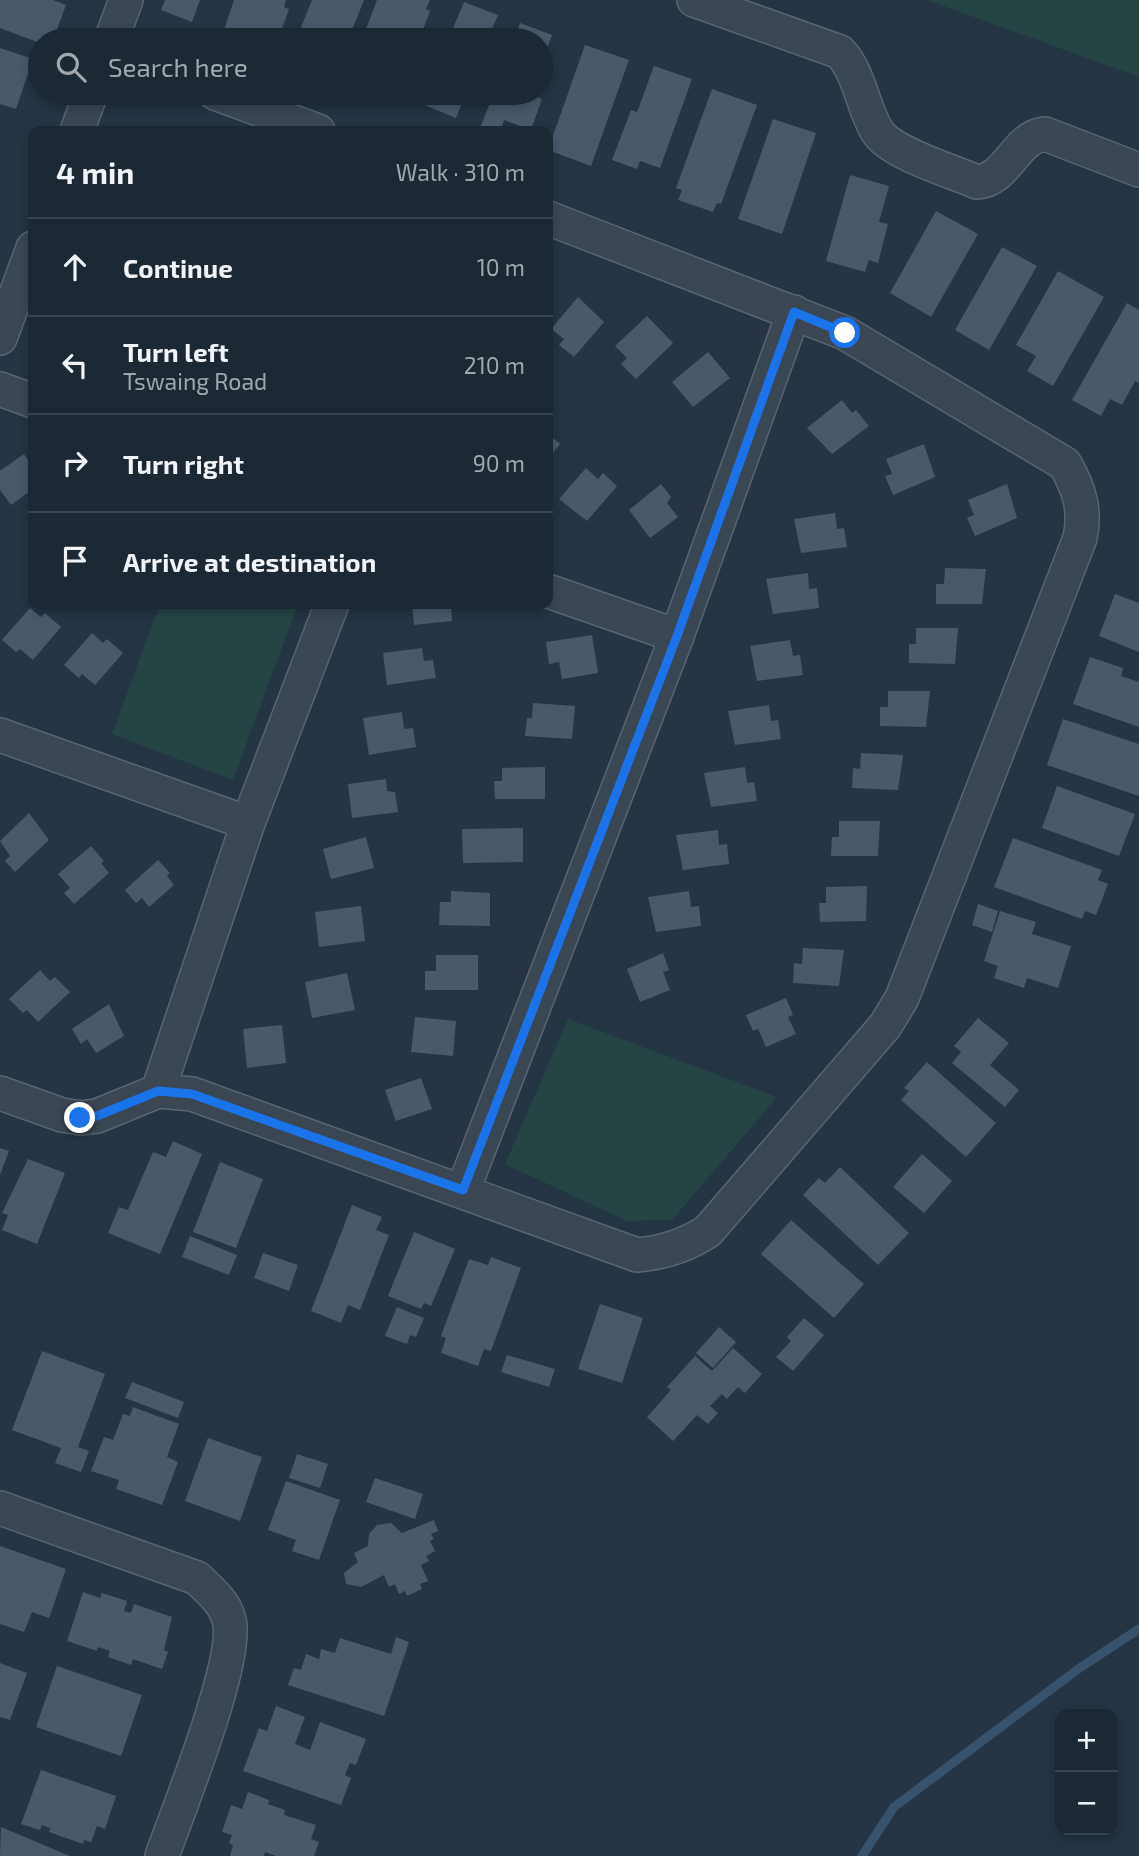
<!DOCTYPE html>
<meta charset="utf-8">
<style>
body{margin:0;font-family:"Exo 2",sans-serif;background:#25303b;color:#f1f3f6}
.controls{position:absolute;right:21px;bottom:21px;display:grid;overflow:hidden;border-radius:14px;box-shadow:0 4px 10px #0003}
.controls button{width:63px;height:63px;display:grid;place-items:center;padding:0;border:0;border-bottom:2px solid #3a444e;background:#1c2833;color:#f1f3f6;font:35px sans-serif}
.stop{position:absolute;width:21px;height:21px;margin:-16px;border:5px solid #1a73e8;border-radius:50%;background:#fff}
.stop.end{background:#1a73e8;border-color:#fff;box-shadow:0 2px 7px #0008}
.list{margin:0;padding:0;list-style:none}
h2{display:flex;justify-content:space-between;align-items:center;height:91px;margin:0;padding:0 28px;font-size:30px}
h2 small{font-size:23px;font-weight:400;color:#a0a6ac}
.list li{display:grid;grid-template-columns:46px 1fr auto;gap:21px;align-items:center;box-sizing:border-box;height:98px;padding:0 28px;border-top:2px solid #3a444e}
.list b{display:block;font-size:26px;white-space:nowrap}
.list p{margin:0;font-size:23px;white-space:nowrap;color:#a0a6ac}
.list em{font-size:23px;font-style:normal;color:#a0a6ac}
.icon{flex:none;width:38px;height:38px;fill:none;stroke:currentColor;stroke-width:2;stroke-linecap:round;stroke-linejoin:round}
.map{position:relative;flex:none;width:1139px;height:1856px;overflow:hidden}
.search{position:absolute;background:#1c2833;box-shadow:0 4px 10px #0003;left:28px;top:28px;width:525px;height:77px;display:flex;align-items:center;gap:18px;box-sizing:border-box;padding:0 24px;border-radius:38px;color:#a0a6ac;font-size:26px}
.panel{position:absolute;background:#1c2833;box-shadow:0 4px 10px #0003;left:28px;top:126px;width:525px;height:483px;border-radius:14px}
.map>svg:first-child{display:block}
.green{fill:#274445}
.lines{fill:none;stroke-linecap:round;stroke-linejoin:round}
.stream{stroke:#38526c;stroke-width:9}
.building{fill:#49596a}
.street-casing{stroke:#586471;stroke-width:36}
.street{stroke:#3a4753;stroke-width:33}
.route{stroke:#1a73e8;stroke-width:9}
</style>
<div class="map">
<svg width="1139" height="1856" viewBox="0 0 1139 1856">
<rect width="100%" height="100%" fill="#253544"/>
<g class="green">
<path d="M927,0H1139V77Z"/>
<path d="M160,604H298L233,780L112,734Z"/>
<path d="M568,1019L777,1097L672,1220L627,1221L505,1164Z"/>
</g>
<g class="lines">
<path class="stream" d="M862,1856L894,1807L1081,1667L1139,1629"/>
</g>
<g class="building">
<path d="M0,0H53L66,5L53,40L40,43L0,28Z"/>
<path d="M165,0H200L192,22L161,10Z"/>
<path d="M234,0H286L284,7L289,9L278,40L245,29L241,40L223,33Z"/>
<path d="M312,0H364L348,40H316L318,37L300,30Z"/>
<path d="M377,0H430L426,9L430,11L419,40H362Z"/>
<path d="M464,2L498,15L487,40H448Z"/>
<path d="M520,23L552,35L541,64V40H514Z"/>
<path d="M585,45L629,60L591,166L548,150Z"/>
<path d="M0,48L33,59L16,109L0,104Z"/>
<path d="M654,66L692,79L660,168L640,161L637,169L612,160L631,110L637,112Z"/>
<path d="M712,89L757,105L721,204L717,203L713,212L678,200L682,190L676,188Z"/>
<path d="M427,93H466L456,118L422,104Z"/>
<path d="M494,93H530L542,99L531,130L504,120L500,131L480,128Z"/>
<path d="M773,119L816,133L782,234L738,219Z"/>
<path d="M850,175L889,186L879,222L888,224L878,263L869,260L865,272L826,261Z"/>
<path d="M936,211L978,234L931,317L890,293Z"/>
<path d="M1002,247L1037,266L989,350L955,330Z"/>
<path d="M1058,271L1104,297L1053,386L1027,371L1036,356L1016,345Z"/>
<path d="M578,297L604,322L574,357L559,345L564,339L551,329Z"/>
<path d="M1127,303L1139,310V383L1135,381L1122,405L1110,399L1101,416L1072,400Z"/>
<path d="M647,316L673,343L636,379L621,364L627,358L615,346Z"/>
<path d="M708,352L730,378L693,407L672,382Z"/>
<path d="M842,400L852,413L856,410L869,426L832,454L807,428Z"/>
<path d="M548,434L560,444L548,459Z"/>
<path d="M924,444L935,477L893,495L885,476L892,474L886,459Z"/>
<path d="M24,454L33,468V489L11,505L0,490V471Z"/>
<path d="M586,468L598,479L603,473L617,486L587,521L559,499Z"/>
<path d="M661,484L671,497L667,503L678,517L650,538L629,510Z"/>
<path d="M1007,484L1017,518L975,536L967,518L974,515L968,500Z"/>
<path d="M835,513L837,529L844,528L847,547L801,553L794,519Z"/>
<path d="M945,568L986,569L982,604H936V584H944Z"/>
<path d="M808,573L809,589L817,588L819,608L773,614L766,579Z"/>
<path d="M1115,594L1139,603V652L1099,636Z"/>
<path d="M412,604H451L452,621L414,625Z"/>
<path d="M30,608L41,617L45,613L61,627L33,660L20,649L16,652L2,640Z"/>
<path d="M916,628H958L955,664L909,663V644H916Z"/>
<path d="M92,633L103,643L107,639L123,653L95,685L82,674L79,678L64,665Z"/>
<path d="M592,635L598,673L562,679L559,662L549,664L546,642Z"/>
<path d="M790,640L793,656L800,655L803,675L757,681L750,646Z"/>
<path d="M422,648L424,661L433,660L436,678L387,685L383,653Z"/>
<path d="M1090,657L1123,668L1121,676L1139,682V727L1073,704Z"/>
<path d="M888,691H930L926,727L880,726V707H888Z"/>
<path d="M533,703L575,706L572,739L525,736L527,718H532Z"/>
<path d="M769,705L771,721L778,720L781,739L735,745L728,711Z"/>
<path d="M402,712L404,729L413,728L416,747L369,755L363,718Z"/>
<path d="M1063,719L1139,744V796L1047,765Z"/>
<path d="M861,753L903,755L898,790L852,788L853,768L860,769Z"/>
<path d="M545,767V799H495L494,781H502V768Z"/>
<path d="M745,767L747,783L754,782L757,801L711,807L704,773Z"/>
<path d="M386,779L387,791L395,792L398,812L352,818L348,784Z"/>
<path d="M1057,786L1135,814L1119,856L1042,828Z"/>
<path d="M29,813L49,840L15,872L5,861L10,856L0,841Z"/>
<path d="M839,821H880L878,856H831L832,837H839Z"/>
<path d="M523,828V862L463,863L462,829Z"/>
<path d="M718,830L719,845L727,844L729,864L683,870L676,835Z"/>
<path d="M366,837L374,868L331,879L323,849Z"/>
<path d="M1013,838L1102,870L1098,880L1108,884L1096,915L1085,911L1082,919L994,887Z"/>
<path d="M91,846L104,861L101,863L109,873L74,904L64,893L70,888L58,874Z"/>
<path d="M158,860L170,873L167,876L174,885L149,907L142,898L136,903L125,890Z"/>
<path d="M867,886L866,921L820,922L819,903H826V887Z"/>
<path d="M451,891L490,893V926L439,925L440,902H451Z"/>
<path d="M689,891L691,907L699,906L701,926L656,932L648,897Z"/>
<path d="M978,904L998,911L992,932L972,925Z"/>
<path d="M361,906L365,941L319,947L315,912Z"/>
<path d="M1000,911L1036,922L1032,934L1071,946L1058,988L1027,978L1024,988L994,978L998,966L984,961Z"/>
<path d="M803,948L844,950L839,986L793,983L794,963L802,964Z"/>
<path d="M663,953L669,970L663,972L670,990L640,1002L627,969Z"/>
<path d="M436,955H478V990H425V971H436Z"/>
<path d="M40,970L50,981L55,977L70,992L38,1022L27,1010L23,1013L9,999Z"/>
<path d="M347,973L355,1010L312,1018L305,982Z"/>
<path d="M786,998L793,1015L788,1017L796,1034L766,1047L758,1029L753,1031L746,1015Z"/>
<path d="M109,1004L124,1036L96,1053L87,1039L81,1044L72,1029Z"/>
<path d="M415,1017L456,1021L453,1056L411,1052Z"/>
<path d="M978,1018L1009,1043L990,1065L1019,1090L1005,1107L952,1063L961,1052L954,1046Z"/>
<path d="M282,1025L286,1063L247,1068L243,1029Z"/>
<path d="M927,1062L996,1123L966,1157L901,1100L909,1091L904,1088Z"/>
<path d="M421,1078L432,1109L396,1121L385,1090Z"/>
<path d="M173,1141L202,1154L160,1254L108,1233L119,1207L128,1210L153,1152L166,1157Z"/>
<path d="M0,1148L9,1151L0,1175Z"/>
<path d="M922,1154L952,1181L924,1213L893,1187Z"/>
<path d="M28,1159L65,1173L37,1244L2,1230L8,1215L2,1213Z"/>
<path d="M220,1162L263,1179L236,1248L193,1232Z"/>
<path d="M840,1167L909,1233L878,1265L803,1195L819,1178L825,1183Z"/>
<path d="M352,1205L382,1217L376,1230L389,1235L360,1310L348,1305L341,1323L311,1311Z"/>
<path d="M791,1220L864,1284L834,1318L761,1254Z"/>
<path d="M414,1232L455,1249L431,1306L424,1303L421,1309L388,1296Z"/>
<path d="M190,1236L237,1255L229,1275L182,1257Z"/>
<path d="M263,1253L298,1265L289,1291L254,1278Z"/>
<path d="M491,1257L521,1268L491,1351L484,1349L478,1366L441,1353L446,1338L441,1336L469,1259L488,1265Z"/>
<path d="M600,1304L643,1318L622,1383L578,1369Z"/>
<path d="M397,1307L424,1318L416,1337L410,1335L407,1344L385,1336Z"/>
<path d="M804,1318L824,1335L793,1371L776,1357L791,1341L787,1337Z"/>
<path d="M719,1327L736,1342L713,1368L696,1353Z"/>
<path d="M733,1348L762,1374L745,1393L738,1387L727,1399L722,1394L710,1406L718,1413L708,1424L697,1415L673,1441L647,1417L671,1390L667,1387L695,1356L712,1371Z"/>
<path d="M42,1351L105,1374L78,1447L89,1451L81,1472L55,1463L61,1448L12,1430Z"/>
<path d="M507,1355L555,1369L549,1387L501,1372Z"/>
<path d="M132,1382L184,1402L178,1418L125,1398Z"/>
<path d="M133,1407L179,1424L167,1457L178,1462L162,1505L116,1489L119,1480L91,1471L104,1437L113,1440L123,1414L130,1416Z"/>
<path d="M208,1438L262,1457L240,1521L185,1501Z"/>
<path d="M297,1454L328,1464L320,1488L289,1478Z"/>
<path d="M375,1478L423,1494L415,1519L366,1502Z"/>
<path d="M286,1481L340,1500L319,1560L292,1551L296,1540L268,1530Z"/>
<path d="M434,1520L438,1531L431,1534L434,1539L430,1541L435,1551L426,1556L429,1561L421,1565L428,1581L420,1584L422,1589L407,1596L405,1591L399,1594L395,1584L389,1587L384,1575L361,1587L346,1584L344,1573L358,1562L354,1553L368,1546L369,1534L377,1525L391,1523L402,1533Z"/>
<path d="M0,1546L66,1569L49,1618L32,1612L24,1632L0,1624Z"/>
<path d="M83,1592L100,1598L102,1593L127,1601L124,1611L131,1613L134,1604L172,1617L164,1650L168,1652L162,1669L133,1659L131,1665L108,1657L110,1651L98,1647L97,1651L67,1641Z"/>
<path d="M396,1637L409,1642L384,1716L288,1685L294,1668L301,1670L306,1654L319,1659L321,1649L335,1653L340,1638L391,1654Z"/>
<path d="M0,1663L27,1673L10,1720L0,1717Z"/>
<path d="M57,1666L142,1695L121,1756L36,1727Z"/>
<path d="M276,1706L305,1717L295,1744L310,1750L320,1722L366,1739L356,1765L350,1763L345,1775L351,1778L341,1805L243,1771L259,1728L267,1731Z"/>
<path d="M41,1770L116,1796L105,1829L97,1826L91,1842L84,1840L83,1844L49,1832L50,1828L42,1825L40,1830L21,1824Z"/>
<path d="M248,1792L269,1800L268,1804L285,1810L284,1815L316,1825L311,1839L319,1842L314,1856H276L265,1852L264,1856H230L233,1845L229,1843L232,1835L222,1832L231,1805L242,1809Z"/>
<path d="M1,1827L70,1856H0Z"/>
</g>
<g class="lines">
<g class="street-casing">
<g id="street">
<path d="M694,0L840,52C860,74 862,106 877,131C890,153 952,171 977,182C1008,180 1015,137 1045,134L1139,170"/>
<path d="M111,40L126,0"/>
<path d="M215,93L318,131"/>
<path d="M77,131L91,93"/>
<path d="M0,338L33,248"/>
<path d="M0,389L33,401"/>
<path d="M548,591L677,636"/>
<path d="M0,735L248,823"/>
<path d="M158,1091L248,823L332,604"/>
<path d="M0,1093L62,1115L80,1118L97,1116L158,1091L192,1094L637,1255C662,1253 687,1245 708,1231L885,1026L902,998L1080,538C1086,509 1079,489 1065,464L845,333L548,218"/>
<path d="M463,1190L677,636L794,312"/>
<path d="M0,1508L197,1578C209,1590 225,1602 229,1620C240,1658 178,1811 162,1856"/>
</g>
</g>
<use href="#street" class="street"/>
</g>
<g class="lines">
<path class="route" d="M80,1118L97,1116L158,1091L192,1094L463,1190L677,636L794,312L845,333"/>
</g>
</svg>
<div class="controls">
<button>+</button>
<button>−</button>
</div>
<div class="stop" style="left:845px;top:333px"></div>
<div class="stop end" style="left:80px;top:1118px"></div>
<div class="search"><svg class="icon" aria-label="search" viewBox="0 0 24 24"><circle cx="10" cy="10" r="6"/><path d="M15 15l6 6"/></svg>Search here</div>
<section class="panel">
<h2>4 min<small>Walk · 310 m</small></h2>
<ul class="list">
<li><svg class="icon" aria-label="ahead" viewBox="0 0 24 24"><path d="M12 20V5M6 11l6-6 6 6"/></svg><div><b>Continue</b></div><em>10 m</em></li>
<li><svg class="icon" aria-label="left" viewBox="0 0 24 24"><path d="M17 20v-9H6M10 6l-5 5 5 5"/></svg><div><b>Turn left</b><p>Tswaing Road</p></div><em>210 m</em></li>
<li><svg class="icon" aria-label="right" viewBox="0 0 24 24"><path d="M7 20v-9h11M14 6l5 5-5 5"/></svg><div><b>Turn right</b></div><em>90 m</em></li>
<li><svg class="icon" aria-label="arrive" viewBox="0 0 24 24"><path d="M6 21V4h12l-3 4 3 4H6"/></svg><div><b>Arrive at destination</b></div></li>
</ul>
</section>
</div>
